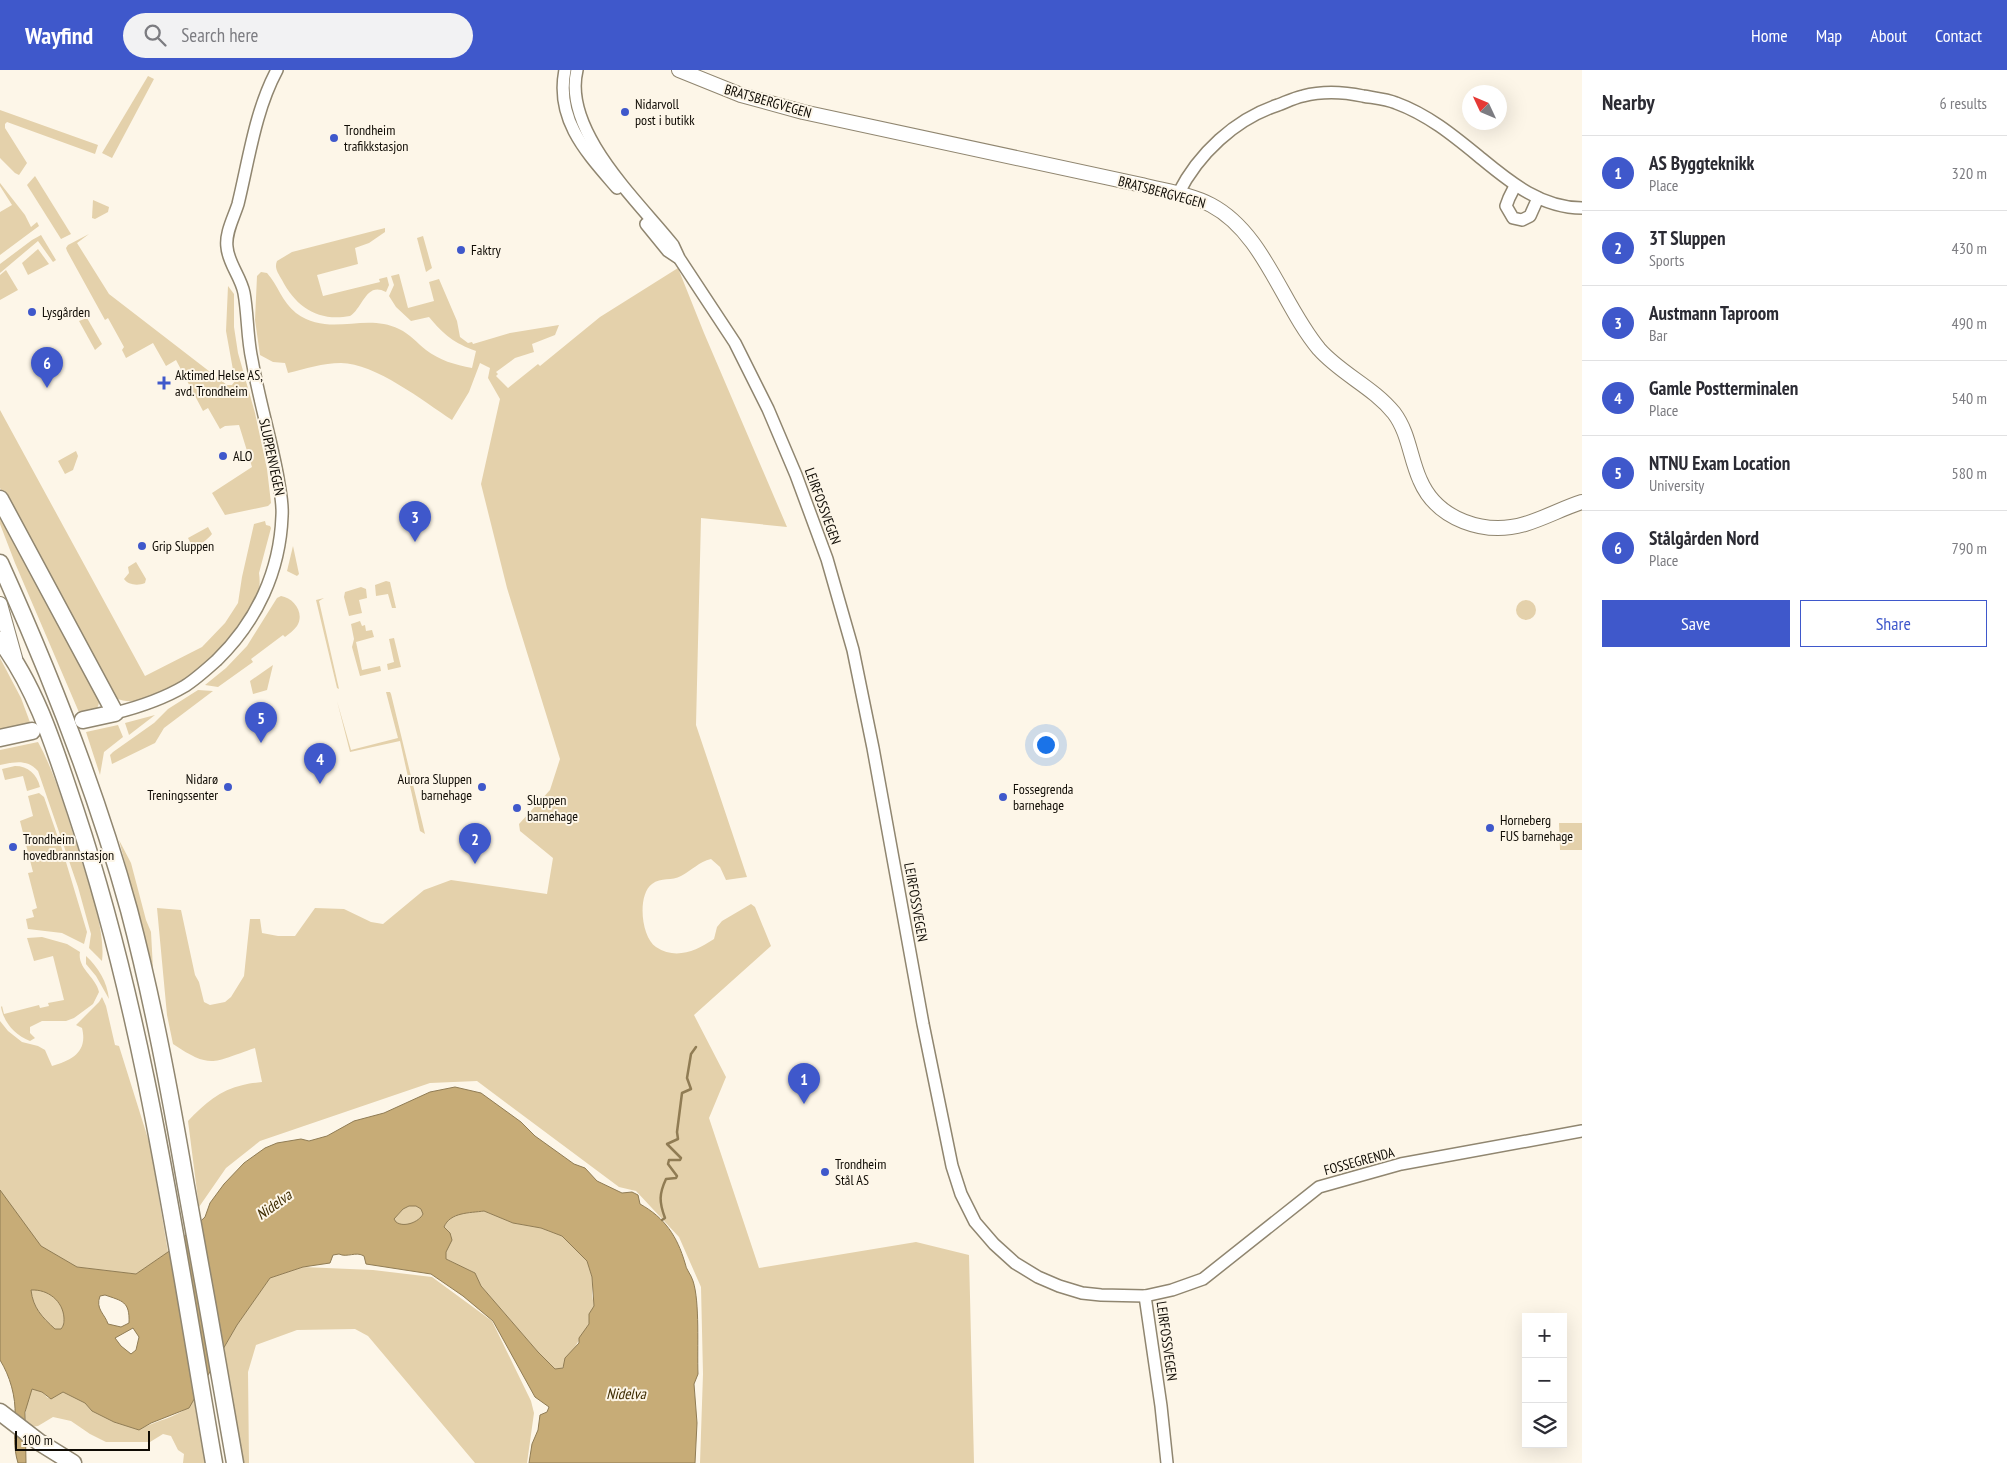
<!DOCTYPE html>
<meta charset="utf-8">
<style>
body{margin:0;font-family:"PT Sans Narrow",sans-serif;background:#f2f2f3;color:#2b2b33}
.controls{position:absolute;right:15px;bottom:15px;display:grid;overflow:hidden;border-radius:0px;box-shadow:0 5px 20px #0002}
.controls button{width:45px;height:45px;display:grid;place-items:center;padding:0;border:0;border-bottom:1px solid #e1e1e2;background:#fff;color:#2b2b33;font:25px sans-serif}
.compass{position:absolute;left:1462px;top:15px;width:45px;height:45px;border-radius:50%;background:#fff;box-shadow:0 5px 20px #0002;rotate:314deg}
.scale{position:absolute;left:15px;bottom:12px;width:135px;box-sizing:border-box;padding-left:5px;border:2px solid #0f0b04;border-top:0;font-size:14px;line-height:18px;white-space:nowrap;color:#0f0b04;-webkit-text-stroke:4px #fdf6e8;paint-order:stroke}
.you{position:absolute;left:1045px;top:674px;width:18px;height:18px;margin:-12px;border:4px solid #fff;border-radius:50%;background:#1a73e8;box-shadow:0 0 0 8px #1a73e833}
.badge{display:grid;place-items:center;width:32px;height:32px;border-radius:50%;background:#3f58cb;color:#fff;font-size:16px;font-weight:700}
.pin{position:absolute;translate:-50% -41px;filter:drop-shadow(0 1px 2px #0008)}
.pin::after{content:'';position:absolute;top:26px;width:18px;height:15px;background:inherit;clip-path:polygon(0 0,100% 0,50% 100%)}
.list{margin:0;padding:0;list-style:none}
h2{display:flex;justify-content:space-between;align-items:center;height:65px;margin:0;padding:0 20px;font-size:21px}
h2 small{font-size:16px;font-weight:400;color:#7c7c81}
.list li{display:grid;grid-template-columns:32px 1fr auto;gap:15px;align-items:center;box-sizing:border-box;height:75px;padding:0 20px;border-top:1px solid #e1e1e2}
.list b{display:block;font-size:19px;white-space:nowrap}
.list p{margin:0;font-size:16px;white-space:nowrap;color:#7c7c81}
.list em{font-size:16px;font-style:normal;color:#7c7c81}
.actions{display:flex;gap:10px;padding:15px 20px}
.actions a{flex:1;padding:11px 0;border:1px solid #3f58cb;border-radius:0px;text-align:center;font-size:18px;color:#3f58cb}
.actions .main{background:#3f58cb;color:#fff}
.icon{flex:none;width:28px;height:28px;fill:none;stroke:currentColor;stroke-width:2;stroke-linecap:round;stroke-linejoin:round}
.map{position:relative;flex:none;width:1582px;height:1393px;overflow:hidden}
header{display:flex;align-items:center;gap:30px;box-sizing:border-box;height:70px;padding:0 25px;background:#3f58cb;color:#fff}
header strong{font-size:24px}
nav{display:flex;gap:28px;margin-inline-start:auto;font-size:18px}
.search{width:350px;height:45px;background:#f2f2f3;display:flex;align-items:center;gap:12px;box-sizing:border-box;padding:0 18px;border-radius:28px;color:#7c7c81;font-size:19px}
main{display:flex}
aside{flex:1;background:#fff}
.map>svg:first-child{display:block}
.green{fill:#e4d1ab}
.water{fill:#c7ac77;stroke:#907c54;fill-rule:evenodd}
.lines{fill:none;stroke-linecap:round;stroke-linejoin:round}
.stream{stroke:#907c54;stroke-width:2.5}
.minor-casing{stroke:#908670;stroke-width:14}
.major-casing{stroke:#908670;stroke-width:16}
.highway-casing{stroke:#908670;stroke-width:19}
.minor{stroke:#fff;stroke-width:11}
.major{stroke:#fff;stroke-width:14}
.highway{stroke:#fff;stroke-width:16}
.poi-dot{fill:#3f58cb;stroke:#fdf6e8;stroke-width:2}
.labels{text-anchor:middle;stroke-width:4;stroke-linejoin:round;paint-order:stroke}
.street-label{font-size:14px;fill:#0f0b04;stroke:#fdf6e8}
.poi-label{font-size:14px;fill:#0f0b04;stroke:#fdf6e8;text-anchor:start}
.water-label{font-size:15px;font-style:italic;fill:#3d2b00;stroke:#fdf6e8}
</style>
<header>
<strong>Wayfind</strong>
<div class="search"><svg class="icon" aria-label="search" viewBox="0 0 24 24"><circle cx="10" cy="10" r="6"/><path d="M15 15l6 6"/></svg>Search here</div>
<nav><a>Home</a><a>Map</a><a>About</a><a>Contact</a></nav>
</header>
<main>
<div class="map">
<svg width="1582" height="1393" viewBox="0 0 1582 1393">
<rect width="100%" height="100%" fill="#fdf6e8"/>
<g class="green">
<path d="M148,6L154,9L112,88L102,83Z"/>
<path d="M0,40L98,75L95,84L7,52L5,54V58L27,93L19,105L15,103L0,88Z"/>
<path d="M35,106L71,164L61,169L27,115Z"/>
<path d="M0,113L25,145L31,157L37,152L39,156L0,185V142L12,135L0,116Z"/>
<path d="M93,130L109,137L108,142L95,149L92,148Z"/>
<path d="M385,158V162L369,173L355,178L358,194L317,205L323,226L380,212L379,209L387,207L389,215L386,222C366,211 363,238 350,246C318,252 296,237 282,210C278,203 274,198 277,191L292,182Z"/>
<path d="M89,164L77,173L109,224L227,315H232L235,311L226,261L228,216L234,224V257L238,283L255,343L267,399L271,433L268,436L225,445L212,423L252,397L239,355L225,356L220,359L208,338L203,341L176,290L166,296L153,273L126,288L122,280L124,277L108,248L105,250L67,181L66,178L68,175Z"/>
<path d="M41,165L56,190L53,192L38,171L0,203V194L32,170Z"/>
<path d="M423,166L432,198L426,202L417,168Z"/>
<path d="M38,179L49,194L28,205L22,193Z"/>
<path d="M678,198L704,263L787,457L701,448L696,655L747,807L726,810L720,797L711,789C699,792 692,800 681,806C672,811 661,807 652,814C637,825 641,867 656,877C676,890 696,881 714,869L717,857L722,851L751,834L755,837L771,876L694,945L726,1007L709,1048L759,1198L916,1172L969,1185L974,1393H700L703,1304L701,1217L679,1167L636,1121L619,1117L477,1011L430,1013L260,1071L226,1098L199,1137L188,1051C204,1034 220,1020 243,1015C249,1013 256,1013 262,1012L255,978C213,992 212,1000 173,974L167,945L157,838L181,840L195,905L199,912L204,932L210,935L225,932L231,927L244,906L250,849H260L262,863L278,866H295L315,838L344,839L371,852L383,854L424,820L451,810L547,824L553,788L520,761L519,754L550,720L560,689L507,518L481,414L500,329L488,308L490,298L480,293L469,322L452,350C423,331 375,293 341,293C323,293 305,299 288,303L285,293L273,292L260,285L255,250L257,206L261,202L267,203C278,215 282,232 296,243C330,268 364,242 399,259C410,264 417,273 426,280C439,290 455,295 472,298L476,281C454,273 444,265 429,247L411,251L396,237L389,226L394,215L391,206L399,204L408,238L434,231L429,212L439,209L457,251L460,267L468,273L472,272L473,274L510,263L559,255L555,265L532,274L534,282L515,288L496,302L498,304L496,306L508,318L538,294L540,296L600,247Z"/>
<path d="M6,200L18,220L0,230V205Z"/>
<path d="M87,248L102,274L95,280L79,251Z"/>
<path d="M0,340L145,606L202,577L225,553L238,533L242,507L254,454L265,451L266,455L270,456L271,458L259,503C260,510 260,516 258,524C248,563 156,649 116,628L0,418Z"/>
<path d="M76,381L78,386L73,400L65,404L58,391Z"/>
<path d="M0,439L100,630L97,639L79,643L78,640L15,493L0,454Z"/>
<path d="M208,457L212,464C207,470 200,476 191,474L188,468Z"/>
<path d="M293,476L299,504L297,506L287,501Z"/>
<path d="M136,492L146,509L145,513C138,516 128,515 124,509L129,503L128,497Z"/>
<path d="M386,511L390,512L396,538H392L388,524L376,526L375,515Z"/>
<path d="M361,517L366,519L367,528L359,530L362,543L349,546L344,527L345,522Z"/>
<path d="M281,526C294,528 305,543 297,556C294,560 289,564 285,567L283,565L251,589L253,592L218,617L205,615L226,598L247,576L277,528Z"/>
<path d="M324,528L319,531L339,619L337,618L316,530Z"/>
<circle cx="1526" cy="540" r="10"/>
<path d="M360,551L362,556L365,555L366,561L372,560L374,567L356,572L362,600L380,596L381,601L360,606L352,577L354,569L351,554Z"/>
<path d="M394,568L401,597L388,600L387,594L394,592L389,569Z"/>
<path d="M0,588L21,628L31,655L0,663Z"/>
<path d="M273,595L267,620L253,624L250,611Z"/>
<path d="M198,620L213,621L164,658L155,673L112,694L110,685L113,682L154,653L168,639Z"/>
<path d="M386,622H390L391,624L425,764L420,761L400,671L350,682L337,631L351,680L398,668Z"/>
<path d="M155,645L129,665L125,653Z"/>
<path d="M118,655L123,667L104,682L100,705L86,662Z"/>
<path d="M38,672C56,705 66,743 78,779C87,810 106,859 102,891L89,878L91,864L78,817L38,701C27,689 15,692 0,695V680Z"/>
<path d="M15,696C28,696 37,704 40,717L27,721L23,706L5,710L2,699Z"/>
<path d="M39,723L44,727L63,782L87,862L84,874L62,863L28,859L26,849L34,847L32,840L37,838L28,803L33,802L20,751L33,746L28,726Z"/>
<path d="M1559,753H1582V780H1560Z"/>
<path d="M119,770L131,793L146,850L151,862L153,899Z"/>
<path d="M42,867L67,874L80,882C77,898 96,907 99,922L93,934L74,948L66,951H42L30,957V963L35,968L30,971C15,965 4,953 1,937L2,936L4,944L39,935L40,938L49,936L48,933L64,930L53,886L34,891L27,868Z"/>
<path d="M86,886C99,898 107,912 109,929L96,906L86,894Z"/>
<path d="M102,927L106,936L115,975L119,976L150,1075L168,1182L136,1204L77,1197L40,1176L0,1120V951L8,961L22,972L38,976L45,980L52,996C72,990 88,982 82,958L76,955L99,932Z"/>
<path d="M409,1136H416L421,1139L423,1144C419,1152 400,1162 394,1149L403,1139Z"/>
<path d="M484,1141L513,1153L541,1158L562,1166L587,1191L592,1207V1225L594,1236L589,1244V1254L562,1298L555,1299L538,1282L481,1216L475,1203L446,1189C446,1179 444,1170 444,1160C443,1142 471,1143 484,1141Z"/>
<path d="M303,1197L373,1200L432,1207L492,1251L531,1331L534,1343L527,1393H475L368,1266L355,1259L297,1260L256,1275L248,1302L249,1393H244L224,1278L237,1255L270,1208Z"/>
<path d="M31,1219C48,1220 63,1230 64,1248C64,1253 64,1255 61,1259H55C42,1247 33,1238 31,1219Z"/>
<path d="M32,1319L42,1322L48,1328H53L63,1322L85,1333L92,1341L114,1352L139,1360C155,1350 184,1347 194,1330L205,1393H183L184,1384L178,1380L171,1366L163,1364L150,1372H106L90,1364L71,1351L53,1347L38,1356L31,1357L26,1353V1336Z"/>
</g>
<path class="water" d="M455,1017L481,1023L521,1052L535,1066L574,1094L585,1098L597,1111L622,1123L632,1122L638,1125L640,1134C665,1148 677,1166 685,1193C686,1200 691,1204 693,1211C700,1232 697,1279 698,1304L694,1314L697,1353L695,1393H529L532,1374L538,1360L540,1345L547,1342L549,1337L535,1327L493,1251L463,1226L431,1204L366,1194L364,1186C356,1181 347,1188 339,1184L333,1185L330,1193L303,1197L270,1208L237,1255L189,1338L151,1353L139,1360L114,1352L92,1341L85,1333L63,1322L51,1329L42,1322L32,1319L25,1342L26,1393H18C13,1377 15,1362 15,1346C16,1327 10,1306 0,1290V1120L41,1176L77,1197L136,1204L168,1182L205,1147L210,1133L224,1114L244,1093L265,1078L277,1073L301,1069L309,1071L327,1066L354,1051L384,1043L430,1022ZM409,1136H416L421,1139L423,1144C419,1152 404,1158 396,1152L394,1149L403,1139ZM484,1141L513,1153L541,1158L562,1166L587,1191L592,1207L594,1236L589,1244V1254L579,1268V1273L565,1288L563,1298L555,1299L538,1282L481,1216L475,1203L446,1189V1182L452,1170L450,1163L444,1157C450,1142 470,1143 484,1141ZM31,1220C48,1219 63,1231 64,1248C64,1253 64,1255 61,1259H55C42,1247 33,1238 31,1220ZM105,1225C122,1231 130,1231 129,1253L121,1257L108,1254C105,1244 95,1239 100,1226ZM133,1258L139,1267L136,1280L131,1284L121,1276L115,1268Z"/>
<g class="lines">
<path class="stream" d="M662,1150L665,1148C659,1132 659,1124 666,1109L676,1108L677,1106L668,1094L669,1090H680L681,1088L667,1074L678,1069L677,1062L682,1023L691,1019L687,1008L691,984L696,977"/>
<g class="minor-casing">
<g id="minor">
<path d="M565,0C555,50 587,83 617,118"/>
<path d="M577,0C562,61 638,131 673,175L679,188L735,273L768,339L796,405L827,489L853,580L873,678L923,954L952,1096L961,1124L975,1152L994,1174L1015,1193L1038,1207L1059,1216L1082,1223L1101,1225L1145,1226L1172,1220L1203,1209L1319,1117L1401,1094L1582,1061"/>
<path d="M1515,116L1509,128L1506,136L1513,148L1522,150L1530,146L1538,128"/>
<path d="M1178,124C1198,84 1235,49 1278,35C1286,32 1294,28 1303,26C1322,21 1344,22 1363,26C1374,28 1386,29 1396,33C1429,45 1455,67 1482,89C1511,113 1542,138 1582,138"/>
<path d="M646,154L668,181L677,187"/>
<path d="M115,643C139,637 163,629 185,616C196,609 207,599 217,590C257,551 280,501 282,446C283,433 280,421 278,408C271,369 259,330 252,290C247,268 248,245 244,223C241,207 228,193 227,177C225,163 234,147 238,134C249,89 255,41 277,0"/>
<path d="M1145,1226L1161,1336L1167,1393"/>
</g>
</g>
<g class="major-casing">
<g id="major">
<path d="M679,0L741,25L803,42L1142,115C1165,121 1190,124 1211,135C1264,163 1282,235 1319,279C1341,304 1373,317 1394,343C1409,363 1410,388 1420,410C1437,450 1485,466 1525,454C1545,448 1563,438 1582,432"/>
<path d="M0,534L15,588"/>
</g>
</g>
<g class="highway-casing">
<g id="highway">
<path d="M0,429L115,643L83,650"/>
<path d="M0,493C51,606 96,720 129,840C153,931 170,1023 186,1116C203,1208 219,1301 235,1393"/>
<path d="M0,570C38,620 56,683 76,742C146,953 176,1175 214,1393"/>
<path d="M0,668L32,661"/>
<path d="M0,1342L39,1372L73,1393"/>
</g>
</g>
<use href="#minor" class="minor"/>
<use href="#major" class="major"/>
<use href="#highway" class="highway"/>
</g>
<g class="poi-dot">
<circle cx="625" cy="42" r="5"/>
<circle cx="334" cy="68" r="5"/>
<circle cx="461" cy="180" r="5"/>
<circle cx="32" cy="242" r="5"/>
<path d="M161.5 305.5h5v5h5v5h-5v5h-5v-5h-5v-5h5z"/>
<circle cx="223" cy="386" r="5"/>
<circle cx="142" cy="476" r="5"/>
<circle cx="228" cy="717" r="5"/>
<circle cx="482" cy="717" r="5"/>
<circle cx="1003" cy="727" r="5"/>
<circle cx="517" cy="738" r="5"/>
<circle cx="1490" cy="758" r="5"/>
<circle cx="13" cy="777" r="5"/>
<circle cx="825" cy="1102" r="5"/>
</g>
<g class="labels">
<g class="street-label">
<text transform="translate(768 31) rotate(16)" y="5">BRATSBERGVEGEN</text>
<text transform="translate(1162 122) rotate(15)" y="5">BRATSBERGVEGEN</text>
<text transform="translate(272 387) rotate(78)" y="5">SLUPPENVEGEN</text>
<text transform="translate(823 436) rotate(70)" y="5">LEIRFOSSVEGEN</text>
<text transform="translate(916 832) rotate(80)" y="5">LEIRFOSSVEGEN</text>
<text transform="translate(1359 1091) rotate(-15)" y="5">FOSSEGRENDA</text>
<text transform="translate(1167 1271) rotate(82)" y="5">LEIRFOSSVEGEN</text>
</g>
<g class="poi-label">
<text x="635" y="39">Nidarvoll<tspan x="635" dy="16">post i butikk</tspan></text>
<text x="344" y="65">Trondheim<tspan x="344" dy="16">trafikkstasjon</tspan></text>
<text x="471" y="185">Faktry</text>
<text x="42" y="247">Lysgården</text>
<text x="175" y="310">Aktimed Helse AS,<tspan x="175" dy="16">avd. Trondheim</tspan></text>
<text x="233" y="391">ALO</text>
<text x="152" y="481">Grip Sluppen</text>
<text x="218" y="714" text-anchor="end">Nidarø<tspan x="218" dy="16">Treningssenter</tspan></text>
<text x="472" y="714" text-anchor="end">Aurora Sluppen<tspan x="472" dy="16">barnehage</tspan></text>
<text x="1013" y="724">Fossegrenda<tspan x="1013" dy="16">barnehage</tspan></text>
<text x="527" y="735">Sluppen<tspan x="527" dy="16">barnehage</tspan></text>
<text x="1500" y="755">Horneberg<tspan x="1500" dy="16">FUS barnehage</tspan></text>
<text x="23" y="774">Trondheim<tspan x="23" dy="16">hovedbrannstasjon</tspan></text>
<text x="835" y="1099">Trondheim<tspan x="835" dy="16">Stål AS</tspan></text>
</g>
<g class="water-label">
<text transform="translate(274 1135) rotate(-36)" y="5">Nidelva</text>
<text x="626" y="1329">Nidelva</text>
</g>
</g>
</svg>
<div class="controls">
<button>+</button>
<button>−</button>
<button><svg class="icon" aria-label="layers" viewBox="0 0 24 24"><path d="M12 4l9 5-9 5-9-5zM3 14l9 5 9-5"/></svg></button>
</div>
<svg class="compass" viewBox="-18 -18 36 36"><path d="M0-13l5 13h-10z" fill="#e53935"/><path d="M0 13l5-13h-10z" fill="#7c7c81"/></svg>
<div class="scale">100 m</div>
<div class="you"></div>
<div class="pin badge" style="left:804px;top:1034px">1</div>
<div class="pin badge" style="left:475px;top:794px">2</div>
<div class="pin badge" style="left:415px;top:472px">3</div>
<div class="pin badge" style="left:320px;top:714px">4</div>
<div class="pin badge" style="left:261px;top:673px">5</div>
<div class="pin badge" style="left:47px;top:318px">6</div>
</div>
<aside>
<h2>Nearby<small>6 results</small></h2>
<ul class="list">
<li><span class="badge">1</span><div><b>AS Byggteknikk</b><p>Place</p></div><em>320 m</em></li>
<li><span class="badge">2</span><div><b>3T Sluppen</b><p>Sports</p></div><em>430 m</em></li>
<li><span class="badge">3</span><div><b>Austmann Taproom</b><p>Bar</p></div><em>490 m</em></li>
<li><span class="badge">4</span><div><b>Gamle Postterminalen</b><p>Place</p></div><em>540 m</em></li>
<li><span class="badge">5</span><div><b>NTNU Exam Location</b><p>University</p></div><em>580 m</em></li>
<li><span class="badge">6</span><div><b>Stålgården Nord</b><p>Place</p></div><em>790 m</em></li>
</ul>
<div class="actions"><a class="main">Save</a><a>Share</a></div>
</aside>
</main>
